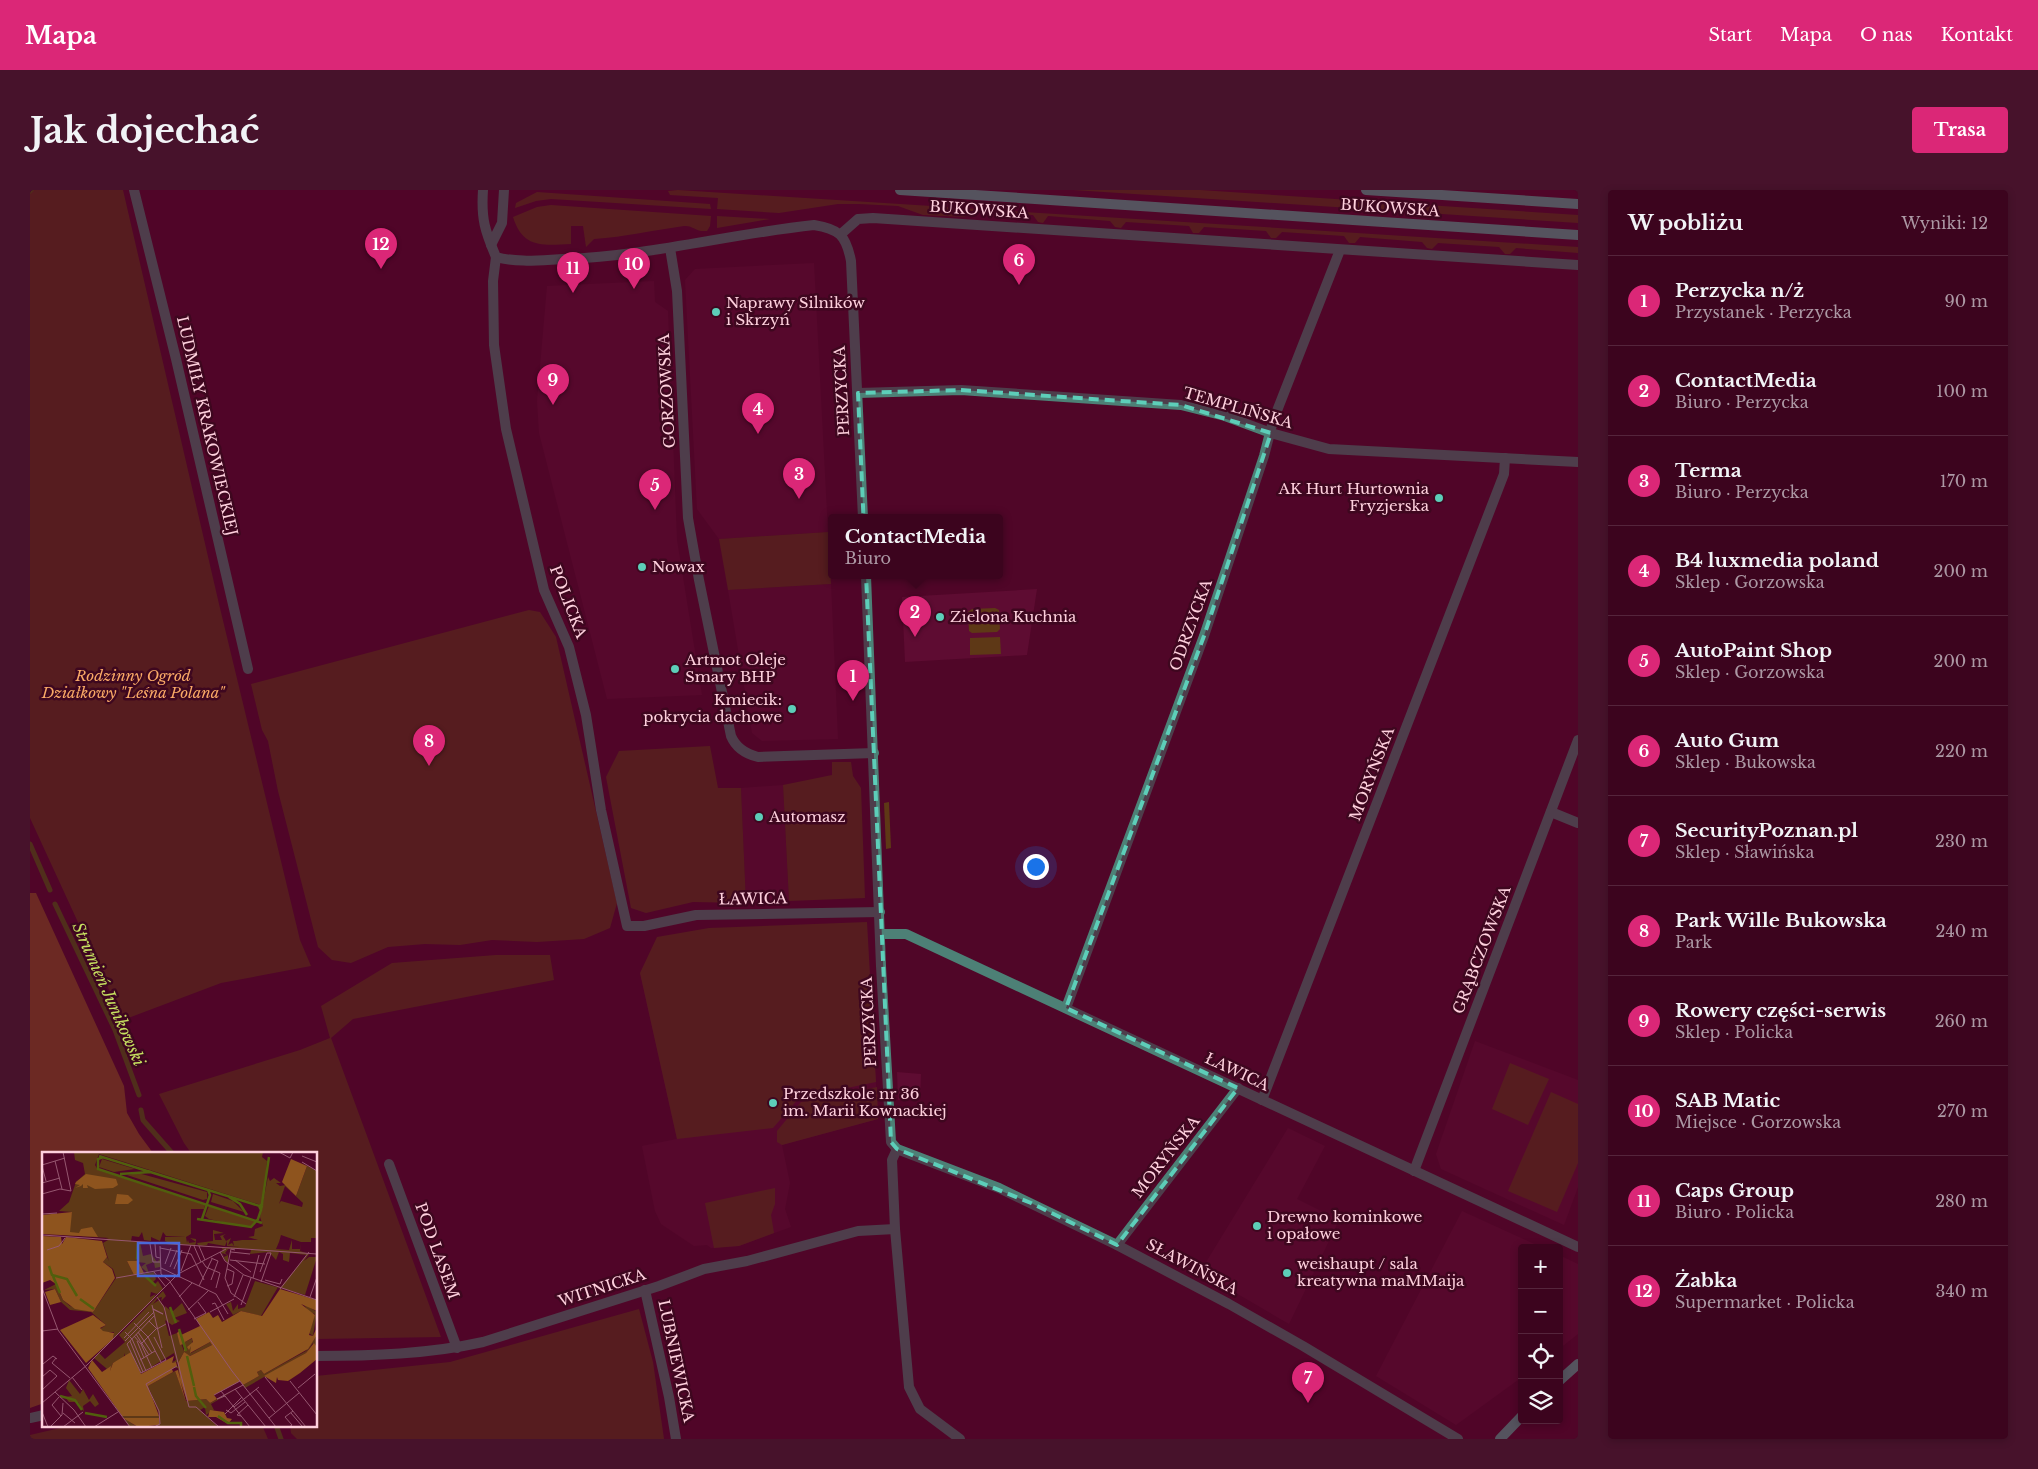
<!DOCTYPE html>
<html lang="pl">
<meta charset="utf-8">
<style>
body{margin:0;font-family:"Libre Baskerville",serif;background:#47122b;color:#f1f3f6}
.controls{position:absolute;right:15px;bottom:15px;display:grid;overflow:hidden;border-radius:5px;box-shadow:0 2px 8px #0003}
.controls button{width:45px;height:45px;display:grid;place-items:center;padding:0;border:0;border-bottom:1px solid #55253c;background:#3c041e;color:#f1f3f6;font:25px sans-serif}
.you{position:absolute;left:1005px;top:676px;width:18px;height:18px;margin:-12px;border:4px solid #fff;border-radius:50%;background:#1a73e8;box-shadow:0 0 0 8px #1a73e833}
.badge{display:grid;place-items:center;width:32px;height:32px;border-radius:50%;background:#db2777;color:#fff;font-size:16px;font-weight:700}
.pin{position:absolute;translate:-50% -41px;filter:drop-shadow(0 1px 2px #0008)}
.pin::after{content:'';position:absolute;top:26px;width:18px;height:15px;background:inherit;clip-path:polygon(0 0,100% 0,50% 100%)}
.popup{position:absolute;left:798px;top:324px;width:175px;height:65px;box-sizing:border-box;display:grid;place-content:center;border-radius:5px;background:#3c041e;filter:drop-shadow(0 1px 4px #0005);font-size:16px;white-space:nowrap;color:#ac98a4}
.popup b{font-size:19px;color:#f1f3f6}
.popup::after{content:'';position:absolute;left:50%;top:100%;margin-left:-10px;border:10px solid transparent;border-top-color:#3c041e}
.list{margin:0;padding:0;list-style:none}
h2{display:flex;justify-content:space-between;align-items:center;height:65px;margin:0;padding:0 20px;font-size:21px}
h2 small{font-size:16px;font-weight:400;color:#ac98a4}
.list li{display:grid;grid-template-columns:32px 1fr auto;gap:15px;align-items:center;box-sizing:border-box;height:90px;padding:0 20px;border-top:1px solid #55253c}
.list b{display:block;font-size:19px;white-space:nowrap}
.list p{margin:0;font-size:16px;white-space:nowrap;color:#ac98a4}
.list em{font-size:16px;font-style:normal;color:#ac98a4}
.icon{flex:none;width:28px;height:28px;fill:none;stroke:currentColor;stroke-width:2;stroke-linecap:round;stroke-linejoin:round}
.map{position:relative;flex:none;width:1548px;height:1249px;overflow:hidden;border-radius:5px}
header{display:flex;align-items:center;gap:30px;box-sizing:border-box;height:70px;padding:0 25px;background:#db2777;color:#fff}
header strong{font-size:24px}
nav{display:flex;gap:28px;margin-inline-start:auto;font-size:18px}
.intro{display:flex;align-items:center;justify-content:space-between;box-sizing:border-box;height:120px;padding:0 30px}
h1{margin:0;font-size:35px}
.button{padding:12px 22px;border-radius:5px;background:#db2777;color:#fff;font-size:18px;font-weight:700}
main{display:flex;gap:30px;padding:0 30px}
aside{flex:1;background:#3c041e;border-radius:5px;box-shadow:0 2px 8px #0003}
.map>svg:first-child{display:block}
.built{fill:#5e0c32}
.green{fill:#5e3816}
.forest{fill:#8e541e}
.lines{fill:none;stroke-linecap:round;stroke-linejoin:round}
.stream{stroke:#515f0d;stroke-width:5}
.street{stroke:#4d8076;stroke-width:10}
.secondary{stroke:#5cb1a1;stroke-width:10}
.marked{fill:none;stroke:#5dceb9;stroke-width:4;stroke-dasharray:10 6;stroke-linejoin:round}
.poi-dot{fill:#5dceb9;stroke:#3e071f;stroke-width:2}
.labels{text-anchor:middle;stroke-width:5;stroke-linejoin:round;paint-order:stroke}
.street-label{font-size:15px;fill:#fed0dd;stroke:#3e071f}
.poi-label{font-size:15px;fill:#fed0dd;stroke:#3e071f;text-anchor:start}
.park-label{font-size:15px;font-style:italic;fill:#f9a966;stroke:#3e071f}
.water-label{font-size:16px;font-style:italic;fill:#c6e160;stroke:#3e071f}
.inset-river{fill:none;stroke:#515f0d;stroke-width:2.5}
.inset-road{fill:none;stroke:#965770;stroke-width:1}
.view{fill:#4a68d9;fill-opacity:0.15;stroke:#4a68d9;stroke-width:2.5}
.inset-edge{fill:none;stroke:#fed0dd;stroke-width:2.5}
</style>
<header>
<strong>Mapa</strong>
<nav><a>Start</a><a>Mapa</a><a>O nas</a><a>Kontakt</a></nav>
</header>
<div class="intro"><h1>Jak dojechać</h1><a class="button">Trasa</a></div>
<main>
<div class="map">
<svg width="1548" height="1249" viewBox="0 0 1548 1249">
<rect width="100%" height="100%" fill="#500628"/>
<g class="built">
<path d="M784,73L798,342L689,349L667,319L655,90L665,79Z"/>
<path d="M624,91L625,112L638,121L647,350L672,505L577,509L509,243L507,211L517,96Z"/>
<path d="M801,394L808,549L732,551L722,543L698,400Z"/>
<path d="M1007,399L997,465L875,472L872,407Z"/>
<path d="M753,595L759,711L716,713L711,598Z"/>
<path d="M837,738L848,929L752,955L760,993L755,1019L761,1037L709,1056L681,1058L677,1055L664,1056L631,1034L625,1021L612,956L647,949L610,783Z"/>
<path d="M1445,851L1548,890V997L1534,1035L1411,979L1406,964Z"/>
<path d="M867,882L891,884L890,909L868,910Z"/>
<path d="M1258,938L1295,956L1267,1009L1309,1030L1259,1134L1170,1082Z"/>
<path d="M1432,1021L1513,1058H1492V1187L1426,1235L1346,1186Z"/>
<path d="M1529,1065L1548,1074V1144L1529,1159Z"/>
</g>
<g class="green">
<path d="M0,0H93L189,414L270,750L281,776L191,793L93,830L0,628Z"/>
<path d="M648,0L1548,57V63L1486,58L1480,64H1475L1469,57L1408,53L1402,59L1397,58L1392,52L1330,47L1325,53H1319L1314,46L1252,42L1246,48H1241L1236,41L1174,37L1169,43H1163L1159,36L1096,32L1091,38L1085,37L1080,31L1018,26L1013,33L1008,32L1003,25L941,21L935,27L893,25L868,16L829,14H808L749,23L687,19L688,8L640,5L638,1Z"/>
<path d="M1043,0H1170L1548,25V33Z"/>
<path d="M507,2L680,14L681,19L521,9L506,11L485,18L486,13Z"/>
<path d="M521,15L681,26L680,36L677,41C665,42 663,35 654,36C624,40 595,47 564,49L556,57L553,36H541V54C513,55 493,59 483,27L507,17Z"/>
<path d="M687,26L740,29L687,38Z"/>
<path d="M798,342L801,394L698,400L689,349Z"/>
<path d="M965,418L969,420L970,439L967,442L942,443L939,441L938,422L942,419Z"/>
<path d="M499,420L510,422L526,447L587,713L580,738L554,749L507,752L462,750L430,755L395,754L358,757L321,773L302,770L288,757L248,601L238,551L232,540L221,494Z"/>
<path d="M970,447L971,464L940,465V448Z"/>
<path d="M680,556L688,598H711L716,713L663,712L616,723L601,718L576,587L589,561Z"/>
<path d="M802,572H821L823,586L831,598L835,708L759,711L753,595L802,585Z"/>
<path d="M859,612L861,658L856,659L854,613Z"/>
<path d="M837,732L846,892L769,908L743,938L647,949L610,783L627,747L679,738Z"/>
<path d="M466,765H520L524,790L323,829L301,848L411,1147L286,1149V963H161L154,953L129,904L270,860L300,848L291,816L362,773Z"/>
<path d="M1480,873L1519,889L1498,935L1462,919Z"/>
<path d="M847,897L848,929L752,955L747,952V941L771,912Z"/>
<path d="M1521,902L1548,914V973L1527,1022L1478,1001Z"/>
<path d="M745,998V1014L741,1025L744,1043L709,1056L684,1058L675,1013Z"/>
<path d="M609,1119L623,1172L634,1249H267L261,1243L260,1235H286V1186L420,1172Z"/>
<path d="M43,1235H232L238,1249H0V1245Z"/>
</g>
<path class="forest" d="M0,703H6L94,896L97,923L109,944L123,963H14V1213L0,1218Z"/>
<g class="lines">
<g class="stream">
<path d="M0,1L1,0"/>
<path d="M0,654L20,700"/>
<path d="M25,714L85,840L109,905"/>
<path d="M111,920L113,930L142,963"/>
<path d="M246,1235L251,1249"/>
</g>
<g class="street">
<path d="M104,0L146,169L218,479"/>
<path d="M453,0C451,29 455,41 466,67C488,73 511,70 534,69C620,66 699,44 784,35C809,39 816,45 821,71L833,328"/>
<path d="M811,44L828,29L843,28L1548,75"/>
<path d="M461,55L472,33L474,0"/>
<path d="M640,58L647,101L658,328L669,390L701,546C706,558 716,564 728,567L844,563"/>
<path d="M466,67L463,91L464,155L476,239L514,400L539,457L556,525L571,620L597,736H614L666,725L850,722"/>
<path d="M828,203L931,200L1151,215L1195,226L1241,243L1299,259L1548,272"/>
<path d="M836,386L851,776L861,952L867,959L969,998L1087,1055L1199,1114L1273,1156L1428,1249"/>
<path d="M1521,622L1548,633"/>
<path d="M851,744H876L1548,1057"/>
<path d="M1036,818L1174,446L1234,266L1243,231L1310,60"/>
<path d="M1232,910L1474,284L1475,268"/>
<path d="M867,959L862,970L865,1039L879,1197L890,1219L930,1249"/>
<path d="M359,974L427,1158"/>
<path d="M1384,981L1548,550"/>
<path d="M1087,1055L1208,898"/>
<path d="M615,1100L639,1207L646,1249"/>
<path d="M286,1166C342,1166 399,1164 453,1152L629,1096L674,1079L717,1071L828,1041L865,1039"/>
<path d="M0,1228L14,1225"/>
</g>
<g class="secondary">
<path d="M870,0L1548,45"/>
<path d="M1336,0L1548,14"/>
<path d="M1529,1191L1548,1174"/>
<path d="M1470,1249L1492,1226"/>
</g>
</g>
<path d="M0 0H1548V1249H0ZM931,200L1151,215L1241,243L1174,446L1036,818L1208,898L1087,1055L1001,1013L867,959L861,952L828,203Z" fill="#500628" fill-opacity=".55" fill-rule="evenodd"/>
<path class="marked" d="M931,200L1151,215L1241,243L1174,446L1036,818L1208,898L1087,1055L1001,1013L867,959L861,952L828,203Z"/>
<g class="poi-dot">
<circle cx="686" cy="122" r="5"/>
<circle cx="1409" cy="308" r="5"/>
<circle cx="612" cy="377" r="5"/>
<circle cx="910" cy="427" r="5"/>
<circle cx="645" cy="479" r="5"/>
<circle cx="762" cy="519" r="5"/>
<circle cx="729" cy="627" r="5"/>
<circle cx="743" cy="913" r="5"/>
<circle cx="1227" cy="1036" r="5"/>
<circle cx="1257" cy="1083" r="5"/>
</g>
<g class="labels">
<g class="street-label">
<text transform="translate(1360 18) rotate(4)" y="5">BUKOWSKA</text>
<text transform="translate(949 20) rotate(4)" y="5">BUKOWSKA</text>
<text transform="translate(637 201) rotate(-93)" y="5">GORZOWSKA</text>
<text transform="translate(812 201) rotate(-93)" y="5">PERZYCKA</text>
<text transform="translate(1208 218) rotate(16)" y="5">TEMPLIŃSKA</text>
<text transform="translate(177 236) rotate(77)" y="5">LUDMIŁY KRAKOWIECKIEJ</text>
<text transform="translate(538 412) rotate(69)" y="5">POLICKA</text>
<text transform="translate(1161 435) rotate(-70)" y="5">ODRZYCKA</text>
<text transform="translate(1342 584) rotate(-69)" y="5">MORYŃSKA</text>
<text transform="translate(723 709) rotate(-1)" y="5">ŁAWICA</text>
<text transform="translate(1452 760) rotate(-69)" y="5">GRĄBCZOWSKA</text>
<text transform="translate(839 832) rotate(-93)" y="5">PERZYCKA</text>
<text transform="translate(1207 882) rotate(25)" y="5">ŁAWICA</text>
<text transform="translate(1136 967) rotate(-52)" y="5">MORYŃSKA</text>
<text transform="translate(407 1061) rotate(70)" y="5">POD LASEM</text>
<text transform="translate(1162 1077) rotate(28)" y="5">SŁAWIŃSKA</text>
<text transform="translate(572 1098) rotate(-18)" y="5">WITNICKA</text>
<text transform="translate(646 1171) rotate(78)" y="5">LUBNIEWICKA</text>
</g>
<g class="poi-label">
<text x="696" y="118">Naprawy Silników<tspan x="696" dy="17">i Skrzyń</tspan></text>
<text x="1399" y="304" text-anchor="end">AK Hurt Hurtownia<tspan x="1399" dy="17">Fryzjerska</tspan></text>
<text x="622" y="382">Nowax</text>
<text x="920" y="432">Zielona Kuchnia</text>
<text x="655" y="475">Artmot Oleje<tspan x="655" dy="17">Smary BHP</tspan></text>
<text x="752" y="515" text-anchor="end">Kmiecik:<tspan x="752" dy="17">pokrycia dachowe</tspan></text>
<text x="739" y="632">Automasz</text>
<text x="753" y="909">Przedszkole nr 36<tspan x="753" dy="17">im. Marii Kownackiej</tspan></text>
<text x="1237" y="1032">Drewno kominkowe<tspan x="1237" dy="17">i opałowe</tspan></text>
<text x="1267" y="1079">weishaupt / sala<tspan x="1267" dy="17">kreatywna maMMaija</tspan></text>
</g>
<g class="park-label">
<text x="103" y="491">Rodzinny Ogród<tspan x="103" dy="17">Działkowy "Leśna Polana"</tspan></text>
</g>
<g class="water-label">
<text transform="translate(79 804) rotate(66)" y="6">Strumień Junikowski</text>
</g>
</g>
<g transform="translate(12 962)">
<rect width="275" height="275" fill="#500628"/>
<path d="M32,0H221L220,5L225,9L222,45L219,53L57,2L53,13L56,18L163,53L162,57H149V82L144,85L145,91L146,88L147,91L154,90L148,86L154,87V91L153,93L109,92L127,91L123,89V85H144L124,84L121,80L118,89L109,85V89L102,88L100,80L97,85L90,84L89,89L101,90H98L101,104L109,102L115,110L118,107V115L113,116L112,110L104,113L107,121L112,120L114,127L110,131L112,133L116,129L121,137L115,142L109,140L108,145L114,142L111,148L71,187L72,180H61L58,177L64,173L49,160L28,158L19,150L13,137L2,138L14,132L21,148L28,154L51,160L53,155L45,149L54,154L53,157L74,126L106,121L99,115L104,111L85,109L92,123L74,126L71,117L61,110L65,105L67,109L61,91L66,88H60L67,86L24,83L30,60L17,59L27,50L34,30L43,22L41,11L33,8ZM60,7L93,17L72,20L57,15ZM260,11L275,19V86H269V90H259L258,99L267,102L262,109L267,105H275L263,143L236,135L219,164L199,159L191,163L184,152L189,150L191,159L196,152V157L203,155L213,129L238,136L265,103L248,101L247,110L241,108V102L237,100L234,108L227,100L208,102L209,98L216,97H186L183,101L186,103L180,101L182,105L186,103V111L183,108L179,100L185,95H198L185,94V89L183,94L166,91L165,93H158L183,96V97L181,98L179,95L159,94L156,93L155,91L171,89V78L182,81L172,82L173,88H180L178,84L184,82L181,84L184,89L189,86L186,93L190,91L192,94L191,89H200L194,88H216L206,85L212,84L213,77L221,74L218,65L226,25L228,29L232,26L239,31H234L238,34L244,33L254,44L265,14ZM243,34L261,51L260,55L239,49L237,52ZM239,83L259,90L258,97H250V88L247,98L234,97L237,90L239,92L237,90ZM96,21L165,40V47L161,48L85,23ZM171,42L191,49L202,60L169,50ZM167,54L210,67L213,70L209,74L193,73L167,67L163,64ZM121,139L124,144L119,149L120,145L116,146L111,152L117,148L122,154V165L123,154L130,160L140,151L145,161L132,166L138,169L130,173L123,168L127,184L135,181L142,199L143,190L151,186L149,201L168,190L170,193L148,204L144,203L142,208V200L136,211L138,213L137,222L136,216H132L136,214L135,210L129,211L134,208L132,201L98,222L89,200L83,205V201L81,207L71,211L68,219V215L65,217L52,206L57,201L63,207L83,190L77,183ZM260,150L275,160L271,184L267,181L273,162L267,160ZM275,183V195L271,191L264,201L203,236L201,233L217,224L215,220L219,218L222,222L264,199ZM133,219L144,249L164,247L168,251L193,238L169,252L172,258L164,263L163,255L158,258L176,275H116L118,266H82L95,275H88L80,264H118L106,234ZM27,228L38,242L41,237L47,248L51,242L57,252L53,255L48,249L41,254L42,260L36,250H27L23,245L30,244L24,236Z" fill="#5e3816" fill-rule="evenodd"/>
<path d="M249,7L265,14L254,44L240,30ZM44,22L74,27L76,33L71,36L53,37L45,33L46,36H41V32L39,34L33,36L38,33L33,32L34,30ZM75,42L86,43L91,48L86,52H73ZM30,60L28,80L37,81L39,77L50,75L56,85L0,82V63ZM0,84L19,85L20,92L24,85L60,89L65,105L61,110L70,117L73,126L51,160L33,157L21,148L14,132L8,128L0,131ZM85,109H96L102,121L92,123ZM13,137L19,150L8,153L3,140ZM238,137L275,148V159L259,152L273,163L267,183L271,184L275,175V183L266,197L222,222L219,218L215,220L217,224L201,233L198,229L172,243L175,247L168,251L164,247L145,249L138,228L144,250L133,219L136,218L138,227L136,211L142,200L148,204L170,193L168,190L148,201L149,194L147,198L145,195L151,190L150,186L143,190L144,199H142V192L138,193L135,181L137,179L139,183L158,174L154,167L167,160L171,166L176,163L180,170L199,159L220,164ZM51,163L64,173L58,176L61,179L72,181L71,187L44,211L18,178ZM272,191L275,195V207L258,221L246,229L236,228L235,225L234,231L222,224L264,201ZM89,200L99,222L132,204L130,211L134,210L135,214L130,217L131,220L106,234L117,264H80L46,216L50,208L60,220L69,214L68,219L71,211ZM168,258L182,260L185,266L190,267L186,272L174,265H166ZM81,266H117V273L96,275Z" fill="#8e541e"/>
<path class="inset-river" d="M57,4L221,55M61,5L56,7V17L220,71M78,22L109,20M187,45L198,52L205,63M219,58L227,5M155,67L209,75L216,67L219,58L217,54L221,52M160,67L168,43L166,38M95,107L96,91M7,114L10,123L25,127L35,144M102,123L114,134M11,124L18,141M38,147L52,157M128,155L134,171M137,177L144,199M145,204L152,234M152,235L154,244L164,256M18,244L33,248L40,258M43,261L65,265M176,264L186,271H199V275"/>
<path class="inset-road" d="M237,0L248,6L251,0M260,4L275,10M13,9L20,37M260,10L275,19M0,13L23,6M0,14L4,29M0,31L18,26M0,42L18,37L29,39L21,0M0,62L15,61M0,83L275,102M108,92L111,110H118M113,92L114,105L118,106M118,94L119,122L129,130M152,94L159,110M157,94L163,108M118,96L149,102L162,128M5,98L17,94L23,86M193,98L189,97L183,126L189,141L204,152M178,100L183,109L202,123L275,148M189,100L208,102M169,106L176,109L169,128M188,108L223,112M193,108L209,120M160,109L164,115L178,121L174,136M123,112L129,96M128,115L135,98M119,116L174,142L186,162M132,117L140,98M185,117L192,120L190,132L185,134M139,119L149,93M112,120L124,135M218,120L225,101H229L219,130M74,126L119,118M211,126L217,103M223,128L238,132L240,127M128,130L190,219L234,275M157,134L170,107M0,136L16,178L88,275M238,137L267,100M115,145L122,155L147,255H154L177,275M137,145L150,131M192,145L201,123M268,145L275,125M170,152L173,151L182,168M110,153L120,196M199,153L209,126M111,157L121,162L111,157M146,158L166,139M168,160L192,147M152,167L164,161L156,150M107,169L115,177L124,172M92,171L106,185L119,210M0,179L16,177M83,180L90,187L104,219M96,180L110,201M94,182L107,203M92,184L99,192L110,216M112,185L124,208L99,221L85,192L112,164M82,186L107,160M83,189L112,160M88,189L101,220M95,189L102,206M99,192L114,177M14,206L10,211L28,226M98,208L113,199M1,212L11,204L15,207M0,225L8,218L15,224L0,238M30,225L40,238M223,225L264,275M248,229L275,263M256,236L273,222M193,237L224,275M214,237L233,260M179,239L208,275M13,240L32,258L44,275M172,243L198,229M183,244L175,247L201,233M17,245L10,253L19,264M0,251L45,213L136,122L184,97M192,255L217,235M184,258L189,261L203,250M0,260L6,275M21,261L33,271M249,261L260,274M183,262L200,245M199,264L195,263L206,253M227,266L257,241M8,275L20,263L21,251M21,275L41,260M52,275L76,260M112,275L118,272L117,259L104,232L135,214M247,275L250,273L243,265L251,259"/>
<path class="view" d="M96,91H137V124H96Z"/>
<rect width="275" height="275" class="inset-edge"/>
</g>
</svg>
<div class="controls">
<button>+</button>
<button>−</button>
<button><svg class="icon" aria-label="locate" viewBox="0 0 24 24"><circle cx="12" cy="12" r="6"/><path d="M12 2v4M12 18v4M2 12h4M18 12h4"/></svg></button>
<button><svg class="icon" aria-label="layers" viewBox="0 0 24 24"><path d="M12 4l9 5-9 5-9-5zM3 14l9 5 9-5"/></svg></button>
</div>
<div class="you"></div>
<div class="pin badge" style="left:823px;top:511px">1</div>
<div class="pin badge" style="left:885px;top:447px">2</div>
<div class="popup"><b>ContactMedia</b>Biuro</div>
<div class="pin badge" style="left:769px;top:309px">3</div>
<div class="pin badge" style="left:728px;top:244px">4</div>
<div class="pin badge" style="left:625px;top:320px">5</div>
<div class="pin badge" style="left:989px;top:95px">6</div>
<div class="pin badge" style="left:1278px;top:1213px">7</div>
<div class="pin badge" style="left:399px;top:576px">8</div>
<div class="pin badge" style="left:523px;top:215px">9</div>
<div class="pin badge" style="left:604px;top:99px">10</div>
<div class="pin badge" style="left:543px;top:103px">11</div>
<div class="pin badge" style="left:351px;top:79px">12</div>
</div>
<aside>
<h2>W pobliżu<small>Wyniki: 12</small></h2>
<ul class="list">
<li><span class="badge">1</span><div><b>Perzycka n/ż</b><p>Przystanek · Perzycka</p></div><em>90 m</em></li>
<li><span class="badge">2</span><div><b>ContactMedia</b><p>Biuro · Perzycka</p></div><em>100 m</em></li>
<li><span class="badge">3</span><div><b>Terma</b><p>Biuro · Perzycka</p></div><em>170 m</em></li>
<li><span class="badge">4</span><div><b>B4 luxmedia poland</b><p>Sklep · Gorzowska</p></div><em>200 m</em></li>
<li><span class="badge">5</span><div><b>AutoPaint Shop</b><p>Sklep · Gorzowska</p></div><em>200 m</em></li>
<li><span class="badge">6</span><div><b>Auto Gum</b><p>Sklep · Bukowska</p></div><em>220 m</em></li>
<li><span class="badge">7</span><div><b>SecurityPoznan.pl</b><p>Sklep · Sławińska</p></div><em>230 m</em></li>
<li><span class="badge">8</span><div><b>Park Wille Bukowska</b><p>Park</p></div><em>240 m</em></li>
<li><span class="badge">9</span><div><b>Rowery części-serwis</b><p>Sklep · Policka</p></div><em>260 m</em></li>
<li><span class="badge">10</span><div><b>SAB Matic</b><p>Miejsce · Gorzowska</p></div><em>270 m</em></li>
<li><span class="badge">11</span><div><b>Caps Group</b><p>Biuro · Policka</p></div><em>280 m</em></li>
<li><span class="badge">12</span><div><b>Żabka</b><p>Supermarket · Policka</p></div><em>340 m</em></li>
</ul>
</aside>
</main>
